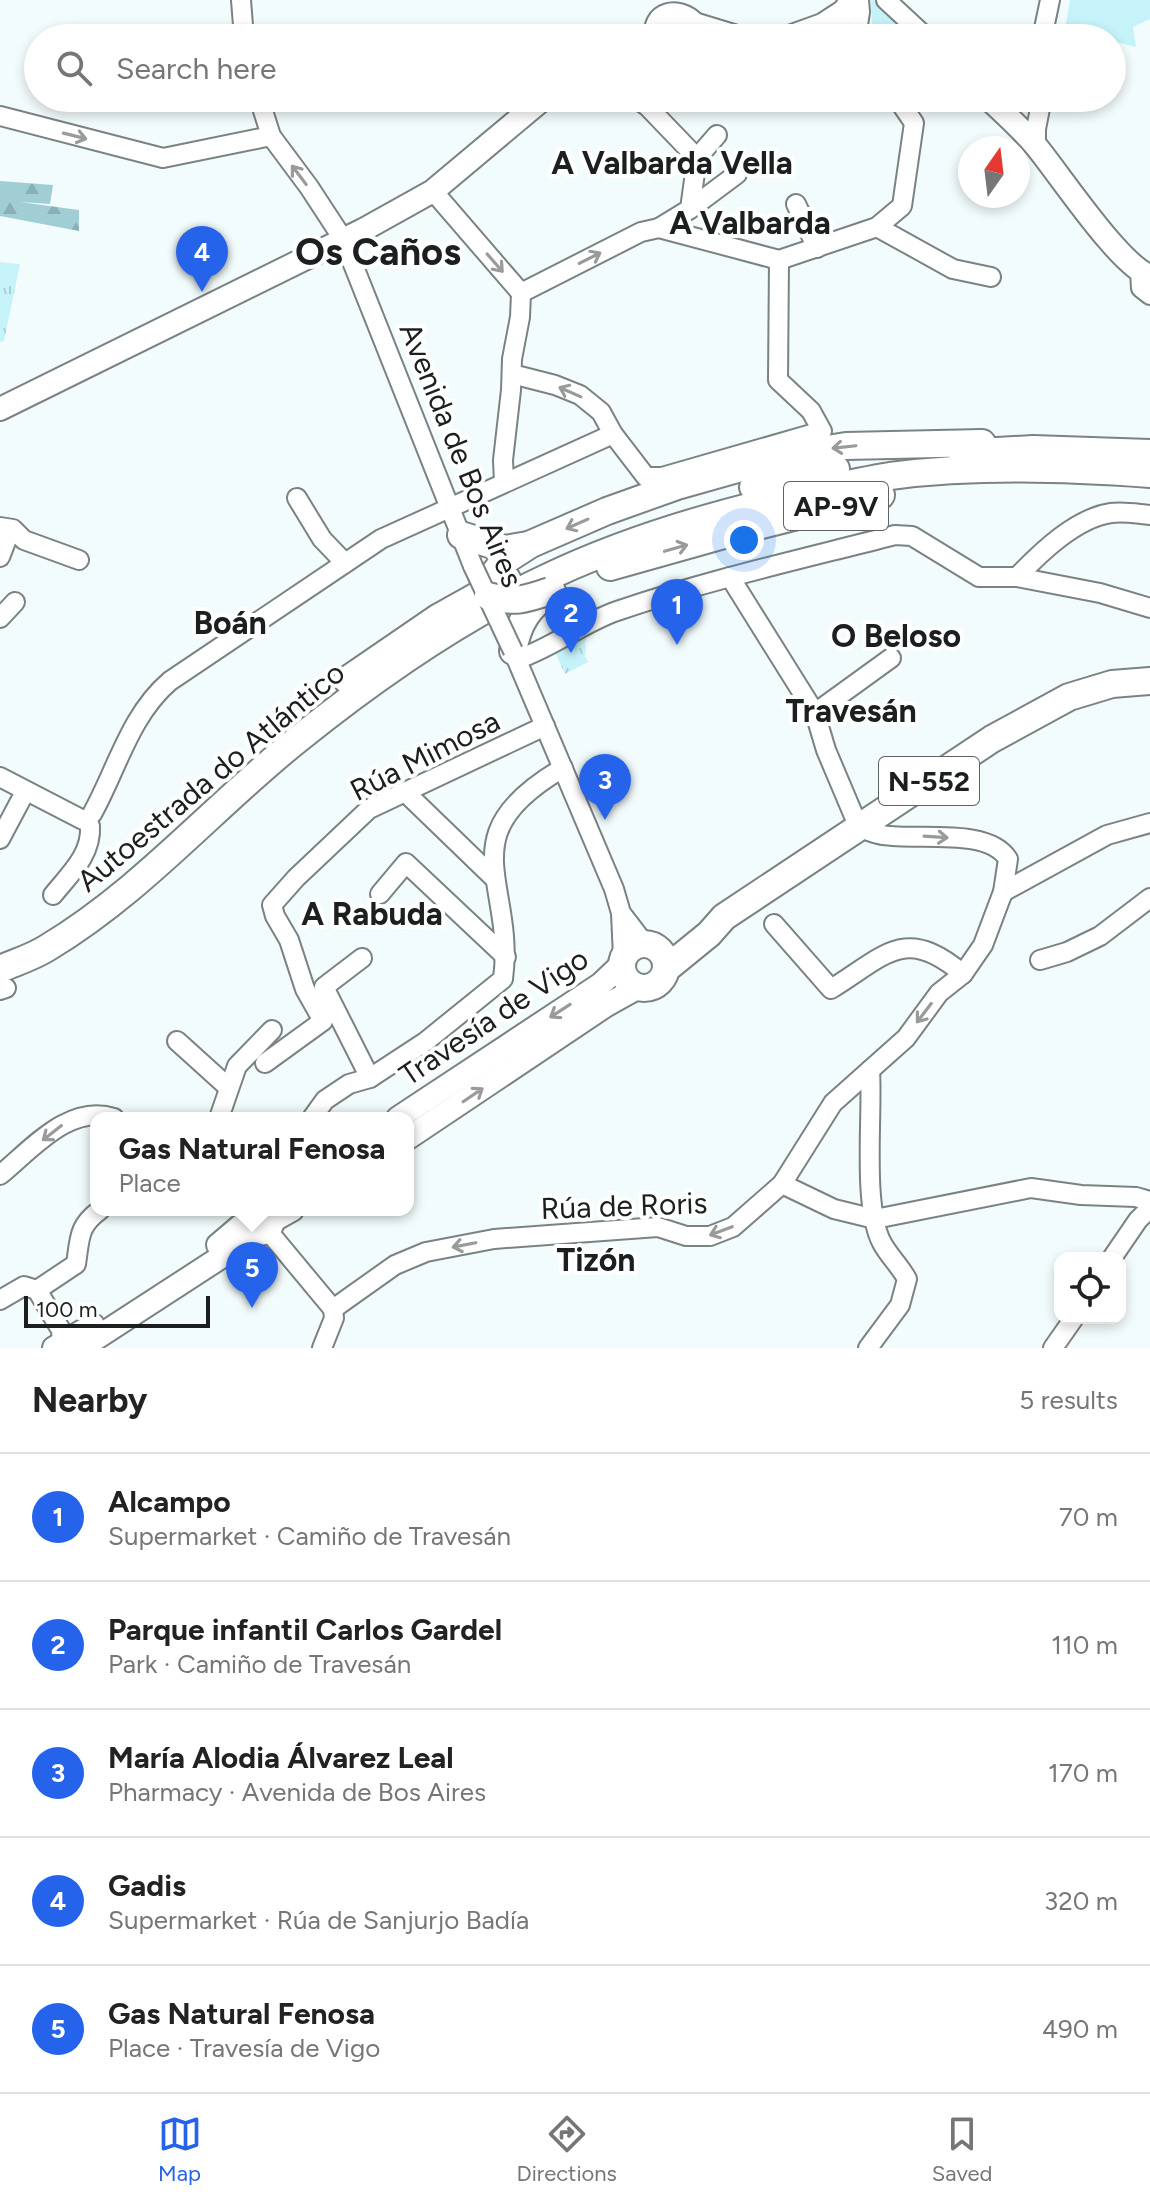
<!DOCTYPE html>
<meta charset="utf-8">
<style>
body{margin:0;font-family:Figtree,sans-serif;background:#f6f6f6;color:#222}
.controls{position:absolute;right:24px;bottom:24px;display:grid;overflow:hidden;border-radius:16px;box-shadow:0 4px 12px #0003}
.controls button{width:72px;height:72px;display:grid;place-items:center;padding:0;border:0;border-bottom:2px solid #e0e0e0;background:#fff;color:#222;font:40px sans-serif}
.compass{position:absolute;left:958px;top:136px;width:72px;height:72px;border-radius:50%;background:#fff;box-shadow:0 4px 12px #0003;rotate:14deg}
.scale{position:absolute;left:24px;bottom:20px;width:186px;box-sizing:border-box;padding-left:8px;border:4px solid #1c1f1f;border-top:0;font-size:22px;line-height:28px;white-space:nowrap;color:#1c1f1f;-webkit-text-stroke:6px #fff;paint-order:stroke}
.you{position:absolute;left:744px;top:540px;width:28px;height:28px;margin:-20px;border:6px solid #fff;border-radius:50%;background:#1a73e8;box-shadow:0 0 0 12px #1a73e833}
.badge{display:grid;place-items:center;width:52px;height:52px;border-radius:50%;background:#2563eb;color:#fff;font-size:26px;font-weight:700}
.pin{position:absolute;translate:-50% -66px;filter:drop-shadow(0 2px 4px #0008)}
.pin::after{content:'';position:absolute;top:42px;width:28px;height:24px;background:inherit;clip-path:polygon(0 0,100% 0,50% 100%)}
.popup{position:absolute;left:90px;top:1112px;width:324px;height:104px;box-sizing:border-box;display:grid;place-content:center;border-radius:16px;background:#fff;filter:drop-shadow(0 2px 6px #0005);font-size:26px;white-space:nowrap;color:#767676}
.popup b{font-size:30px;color:#222}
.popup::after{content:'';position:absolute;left:50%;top:100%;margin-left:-16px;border:16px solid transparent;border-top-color:#fff}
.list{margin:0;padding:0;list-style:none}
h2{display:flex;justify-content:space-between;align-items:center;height:104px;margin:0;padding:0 32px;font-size:34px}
h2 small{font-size:26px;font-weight:400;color:#767676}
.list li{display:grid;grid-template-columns:52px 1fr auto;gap:24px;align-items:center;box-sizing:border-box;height:128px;padding:0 32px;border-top:2px solid #e0e0e0}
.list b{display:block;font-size:30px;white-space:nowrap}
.list p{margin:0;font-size:26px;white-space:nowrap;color:#767676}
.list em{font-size:26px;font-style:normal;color:#767676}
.icon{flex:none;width:44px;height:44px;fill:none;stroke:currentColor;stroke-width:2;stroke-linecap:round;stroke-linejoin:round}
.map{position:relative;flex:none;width:1150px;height:1348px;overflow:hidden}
.search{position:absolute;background:#fff;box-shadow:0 4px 12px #0003;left:24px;right:24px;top:24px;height:88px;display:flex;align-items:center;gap:20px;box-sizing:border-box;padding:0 28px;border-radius:44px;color:#767676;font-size:30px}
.sheet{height:744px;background:#fff}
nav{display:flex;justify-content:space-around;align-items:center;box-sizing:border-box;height:112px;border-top:2px solid #e0e0e0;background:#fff;font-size:22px;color:#767676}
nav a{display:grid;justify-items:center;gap:4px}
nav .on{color:#2563eb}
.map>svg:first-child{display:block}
.grass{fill:#c5f3f9}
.forest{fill:url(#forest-firs)}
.park{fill:url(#park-tufts)}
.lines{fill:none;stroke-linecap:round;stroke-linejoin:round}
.minor-casing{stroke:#7a8283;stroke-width:22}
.major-casing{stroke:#7a8283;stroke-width:26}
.highway-casing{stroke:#7a8283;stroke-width:30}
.minor{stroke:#fff;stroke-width:18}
.major{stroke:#fff;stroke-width:22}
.highway{stroke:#fff;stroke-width:26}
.minor-bridge-casing{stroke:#7a8283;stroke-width:22;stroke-linecap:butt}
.highway-bridge-casing{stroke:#7a8283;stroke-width:30;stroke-linecap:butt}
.minor-bridge{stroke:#fff;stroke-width:18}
.highway-bridge{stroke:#fff;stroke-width:26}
.oneway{stroke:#999a9a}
.labels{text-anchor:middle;stroke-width:8;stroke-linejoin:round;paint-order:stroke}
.shield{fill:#fff;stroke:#606262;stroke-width:2}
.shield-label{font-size:28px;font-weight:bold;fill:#1c1f1f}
.street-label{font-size:30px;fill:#1c1f1f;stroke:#fff}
.neighbourhood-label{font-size:32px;font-weight:bold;fill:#1c1f1f;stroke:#fff}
.district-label{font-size:38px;font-weight:bold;fill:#1c1f1f;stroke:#fff}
</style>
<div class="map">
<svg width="1150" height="1348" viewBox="0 0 1150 1348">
<defs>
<pattern id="forest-firs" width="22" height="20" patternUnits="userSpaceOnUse" patternTransform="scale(2)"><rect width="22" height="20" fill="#a0ced4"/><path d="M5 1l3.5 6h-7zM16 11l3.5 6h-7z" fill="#89b0b6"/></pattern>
<pattern id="park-tufts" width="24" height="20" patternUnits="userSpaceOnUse" patternTransform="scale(2)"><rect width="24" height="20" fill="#c5f3f9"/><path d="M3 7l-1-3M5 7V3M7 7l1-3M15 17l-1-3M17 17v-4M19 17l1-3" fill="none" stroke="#a9d0d5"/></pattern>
</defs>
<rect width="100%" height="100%" fill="#f3fcfd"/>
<g class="grass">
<path d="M871,0H874L915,38H891L872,33Z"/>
<path d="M1070,0H1150V19L1133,27L1136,47L1112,41V38H1099L1065,30Z"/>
</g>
<path class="forest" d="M0,181L53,185L50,204L20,202L79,210V231L0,216Z"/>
<g class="park">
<path d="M0,262L20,264L4,341L0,342Z"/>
<path d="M586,632L585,656L588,662L565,674L554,650Z"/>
</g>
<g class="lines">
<g class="minor-casing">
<g id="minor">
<path d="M241,0L244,38"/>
<path d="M886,0L927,38"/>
<path d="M786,36L822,23L845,8"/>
<path d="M836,38L845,6"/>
<path d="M856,38L860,12L859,0"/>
<path d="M1042,38L1050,0"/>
<path d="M259,98L271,136L309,187L343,239L473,566"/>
<path d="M635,98L647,106L697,158L690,209L659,228"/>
<path d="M998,107L1011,105L1022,98"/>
<path d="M0,116L163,158L271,136"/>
<path d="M1036,146V129L1042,98"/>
<path d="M697,158L717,135"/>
<path d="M433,191L521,293L520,317L512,359L511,390L503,460L504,482"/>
<path d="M796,204L817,248"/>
<path d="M690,209L737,174"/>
<path d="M877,227L953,269L991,277"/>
<path d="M1140,272L1141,288L1150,295"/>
<path d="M521,293L641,232L659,228L779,260L877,227L902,206L914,123L897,98"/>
<path d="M512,374L555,385L580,395L601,412L613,434L646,477H662L822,431L811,411L778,380L779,260"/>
<path d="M297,498L322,539L345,563"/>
<path d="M0,527L13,529L24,540L79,560"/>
<path d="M0,557L7,539"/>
<path d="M1017,577C1041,552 1076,518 1111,513C1124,511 1138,514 1150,515"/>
<path d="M0,618L15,602"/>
<path d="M513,651L614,889L621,913L623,957"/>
<path d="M518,659C552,648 582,623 617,611C708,580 802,559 895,535L912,536L979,577H1017L1100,593L1150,608"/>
<path d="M815,713L891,658"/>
<path d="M0,777L83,820"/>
<path d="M405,792L494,878"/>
<path d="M92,814C117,769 130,715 170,681L381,539L613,434"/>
<path d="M0,839L25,792"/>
<path d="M1003,892L1107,835L1150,823"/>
<path d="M380,894L406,863L506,957"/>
<path d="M53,895C70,874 92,854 90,826"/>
<path d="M621,913L644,943"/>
<path d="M774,924L831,989C886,955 905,925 963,974"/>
<path d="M362,958L324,987L370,1078"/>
<path d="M1040,960L1067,952L1100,936L1150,898"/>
<path d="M0,990L6,988"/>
<path d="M177,1041L229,1088"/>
<path d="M265,1063L323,1021L305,989L289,940L275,916L272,905L296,878L369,809L545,726"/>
<path d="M219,1118L237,1066L272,1030"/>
<path d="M312,1118L325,1100L349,1084L370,1078L425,1042L503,979C516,882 446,836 563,768"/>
<path d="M0,1175C31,1150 69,1103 114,1118"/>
<path d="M782,1184L834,1209L875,1219L1031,1188L1081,1195L1136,1197L1150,1201"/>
<path d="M269,1232L333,1309L334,1318L322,1348"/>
<path d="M1112,1258L1138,1220L1150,1208"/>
<path d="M37,1290L76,1264C80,1238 78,1226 100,1210"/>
<path d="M0,1300L24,1286L37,1290L61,1330L62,1343"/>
<path d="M333,1309L395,1265L426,1252L494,1239L658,1227L686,1236H710L733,1227L782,1184L833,1103L906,1038L939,993L963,974L983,945L1003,892L1008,859C988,827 917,841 883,835C875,834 867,830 859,828L826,750L815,713L730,577"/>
<path d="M868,1348L900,1305L907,1279C900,1266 889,1256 882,1243C862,1206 873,1115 870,1070"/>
<path d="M1053,1348L1074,1318"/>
</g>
</g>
<g class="major-casing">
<g id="major">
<path d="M694,24L740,38"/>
<path d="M657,38C651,13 679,7 694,24L693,38"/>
<path d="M759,38H807"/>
<path d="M988,98C1005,114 1022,129 1036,146C1060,175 1119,265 1150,276"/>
<path d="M0,409L363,230L433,191L544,98"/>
<path d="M398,1118L601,984L622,964"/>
<path d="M408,1138L605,1006L639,987"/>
<path d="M274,1220L292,1210"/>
<path d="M218,1245L245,1222"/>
<path d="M54,1348L93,1325"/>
<path d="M81,1348L255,1235L269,1232L274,1220L269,1210"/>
</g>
</g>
<g class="highway-casing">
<g id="highway">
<path d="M962,453L1033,449L1150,453"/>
<path d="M753,487L836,469"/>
<path d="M461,535L505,549L528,545"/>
<path d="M610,567L738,531L881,495"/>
<path d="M483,587L503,562L531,544L607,511L677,486L783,456L846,446L982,443"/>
<path d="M513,651C518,623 528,607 552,591"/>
<path d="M347,680L439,617L507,579"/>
<circle cx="644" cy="966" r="22"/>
<path d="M0,969C16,962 33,957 47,948C142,891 212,808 297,740C374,678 458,619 548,577C626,540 710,515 794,496C826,489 858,481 890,476C976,465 1064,468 1150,474"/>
<path d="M666,969L709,934L724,917L992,739L1069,697L1112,684L1150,681"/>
</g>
</g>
<use href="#minor" class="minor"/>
<use href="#major" class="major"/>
<use href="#highway" class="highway"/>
<g class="minor-bridge-casing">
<path id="minor-bridge" d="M473,566L513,651"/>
</g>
<g class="highway-bridge-casing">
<path id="highway-bridge" d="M488,596C514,603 524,600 550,591"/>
</g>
<use href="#minor-bridge" class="minor-bridge"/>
<use href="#highway-bridge" class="highway-bridge"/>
</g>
<defs><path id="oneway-shaft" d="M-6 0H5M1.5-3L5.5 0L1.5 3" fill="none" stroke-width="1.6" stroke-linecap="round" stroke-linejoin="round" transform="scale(2)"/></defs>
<g class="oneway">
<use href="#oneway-shaft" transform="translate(75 136) rotate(14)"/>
<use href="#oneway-shaft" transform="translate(299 175) rotate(-127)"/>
<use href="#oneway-shaft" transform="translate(590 258) rotate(-27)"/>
<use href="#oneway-shaft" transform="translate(495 263) rotate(49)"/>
<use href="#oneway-shaft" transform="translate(570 392) rotate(-156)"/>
<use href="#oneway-shaft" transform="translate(844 447) rotate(174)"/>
<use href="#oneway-shaft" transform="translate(577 524) rotate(156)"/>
<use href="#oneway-shaft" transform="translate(676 548) rotate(-16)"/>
<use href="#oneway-shaft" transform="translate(936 837) rotate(4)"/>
<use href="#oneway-shaft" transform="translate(560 1011) rotate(147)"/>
<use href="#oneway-shaft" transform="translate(924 1013) rotate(127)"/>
<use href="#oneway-shaft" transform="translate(473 1095) rotate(-34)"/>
<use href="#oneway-shaft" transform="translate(52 1133) rotate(142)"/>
<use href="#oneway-shaft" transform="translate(721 1231) rotate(159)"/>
<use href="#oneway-shaft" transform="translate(464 1245) rotate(169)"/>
</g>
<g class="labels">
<g class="shield">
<rect x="784" y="482" width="104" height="48" rx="6"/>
<rect x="879" y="757" width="100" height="48" rx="6"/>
</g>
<g class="shield-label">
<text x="836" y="516">AP-9V</text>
<text x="929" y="791">N-552</text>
</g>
<g class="street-label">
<text transform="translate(461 455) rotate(68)" y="10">Avenida de Bos Aires</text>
<text transform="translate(425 756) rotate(-27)" y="10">Rúa Mimosa</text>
<text transform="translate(211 777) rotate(-40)" y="10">Autoestrada do Atlántico</text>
<text transform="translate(494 1017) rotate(-34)" y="10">Travesía de Vigo</text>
<text transform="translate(624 1206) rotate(-2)" y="10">Rúa de Roris</text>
</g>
<g class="neighbourhood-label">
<text x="672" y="174">A Valbarda Vella</text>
<text x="750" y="234">A Valbarda</text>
<text x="230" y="634">Boán</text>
<text x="896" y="647">O Beloso</text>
<text x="851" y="722">Travesán</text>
<text x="372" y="925">A Rabuda</text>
<text x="596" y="1271">Tizón</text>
</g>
<g class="district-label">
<text x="378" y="265">Os Caños</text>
</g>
</g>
</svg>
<div class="controls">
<button><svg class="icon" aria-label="locate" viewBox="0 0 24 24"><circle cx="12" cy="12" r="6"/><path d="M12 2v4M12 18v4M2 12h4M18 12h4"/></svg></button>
</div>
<svg class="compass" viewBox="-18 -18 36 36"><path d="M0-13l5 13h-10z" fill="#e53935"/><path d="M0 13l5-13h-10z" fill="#767676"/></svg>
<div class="scale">100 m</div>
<div class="you"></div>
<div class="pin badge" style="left:677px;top:645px">1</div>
<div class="pin badge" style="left:571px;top:653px">2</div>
<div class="pin badge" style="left:605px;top:820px">3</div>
<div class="pin badge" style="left:202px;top:292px">4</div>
<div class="pin badge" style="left:252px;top:1308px">5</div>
<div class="popup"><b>Gas Natural Fenosa</b>Place</div>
<div class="search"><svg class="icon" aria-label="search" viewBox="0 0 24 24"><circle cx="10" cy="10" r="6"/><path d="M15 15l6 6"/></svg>Search here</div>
</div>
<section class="sheet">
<h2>Nearby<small>5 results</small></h2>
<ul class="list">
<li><span class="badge">1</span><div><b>Alcampo</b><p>Supermarket · Camiño de Travesán</p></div><em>70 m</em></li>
<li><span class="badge">2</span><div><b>Parque infantil Carlos Gardel</b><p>Park · Camiño de Travesán</p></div><em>110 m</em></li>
<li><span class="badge">3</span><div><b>María Alodia Álvarez Leal</b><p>Pharmacy · Avenida de Bos Aires</p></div><em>170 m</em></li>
<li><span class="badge">4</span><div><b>Gadis</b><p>Supermarket · Rúa de Sanjurjo Badía</p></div><em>320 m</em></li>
<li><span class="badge">5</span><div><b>Gas Natural Fenosa</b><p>Place · Travesía de Vigo</p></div><em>490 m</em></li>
</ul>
</section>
<nav>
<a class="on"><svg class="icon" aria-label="map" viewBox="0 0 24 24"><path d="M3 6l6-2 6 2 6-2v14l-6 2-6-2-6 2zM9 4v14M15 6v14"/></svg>Map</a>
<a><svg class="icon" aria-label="directions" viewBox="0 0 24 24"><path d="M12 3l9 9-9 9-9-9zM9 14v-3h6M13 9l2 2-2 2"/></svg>Directions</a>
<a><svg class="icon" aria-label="saved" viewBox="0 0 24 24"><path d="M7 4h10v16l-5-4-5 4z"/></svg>Saved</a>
</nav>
